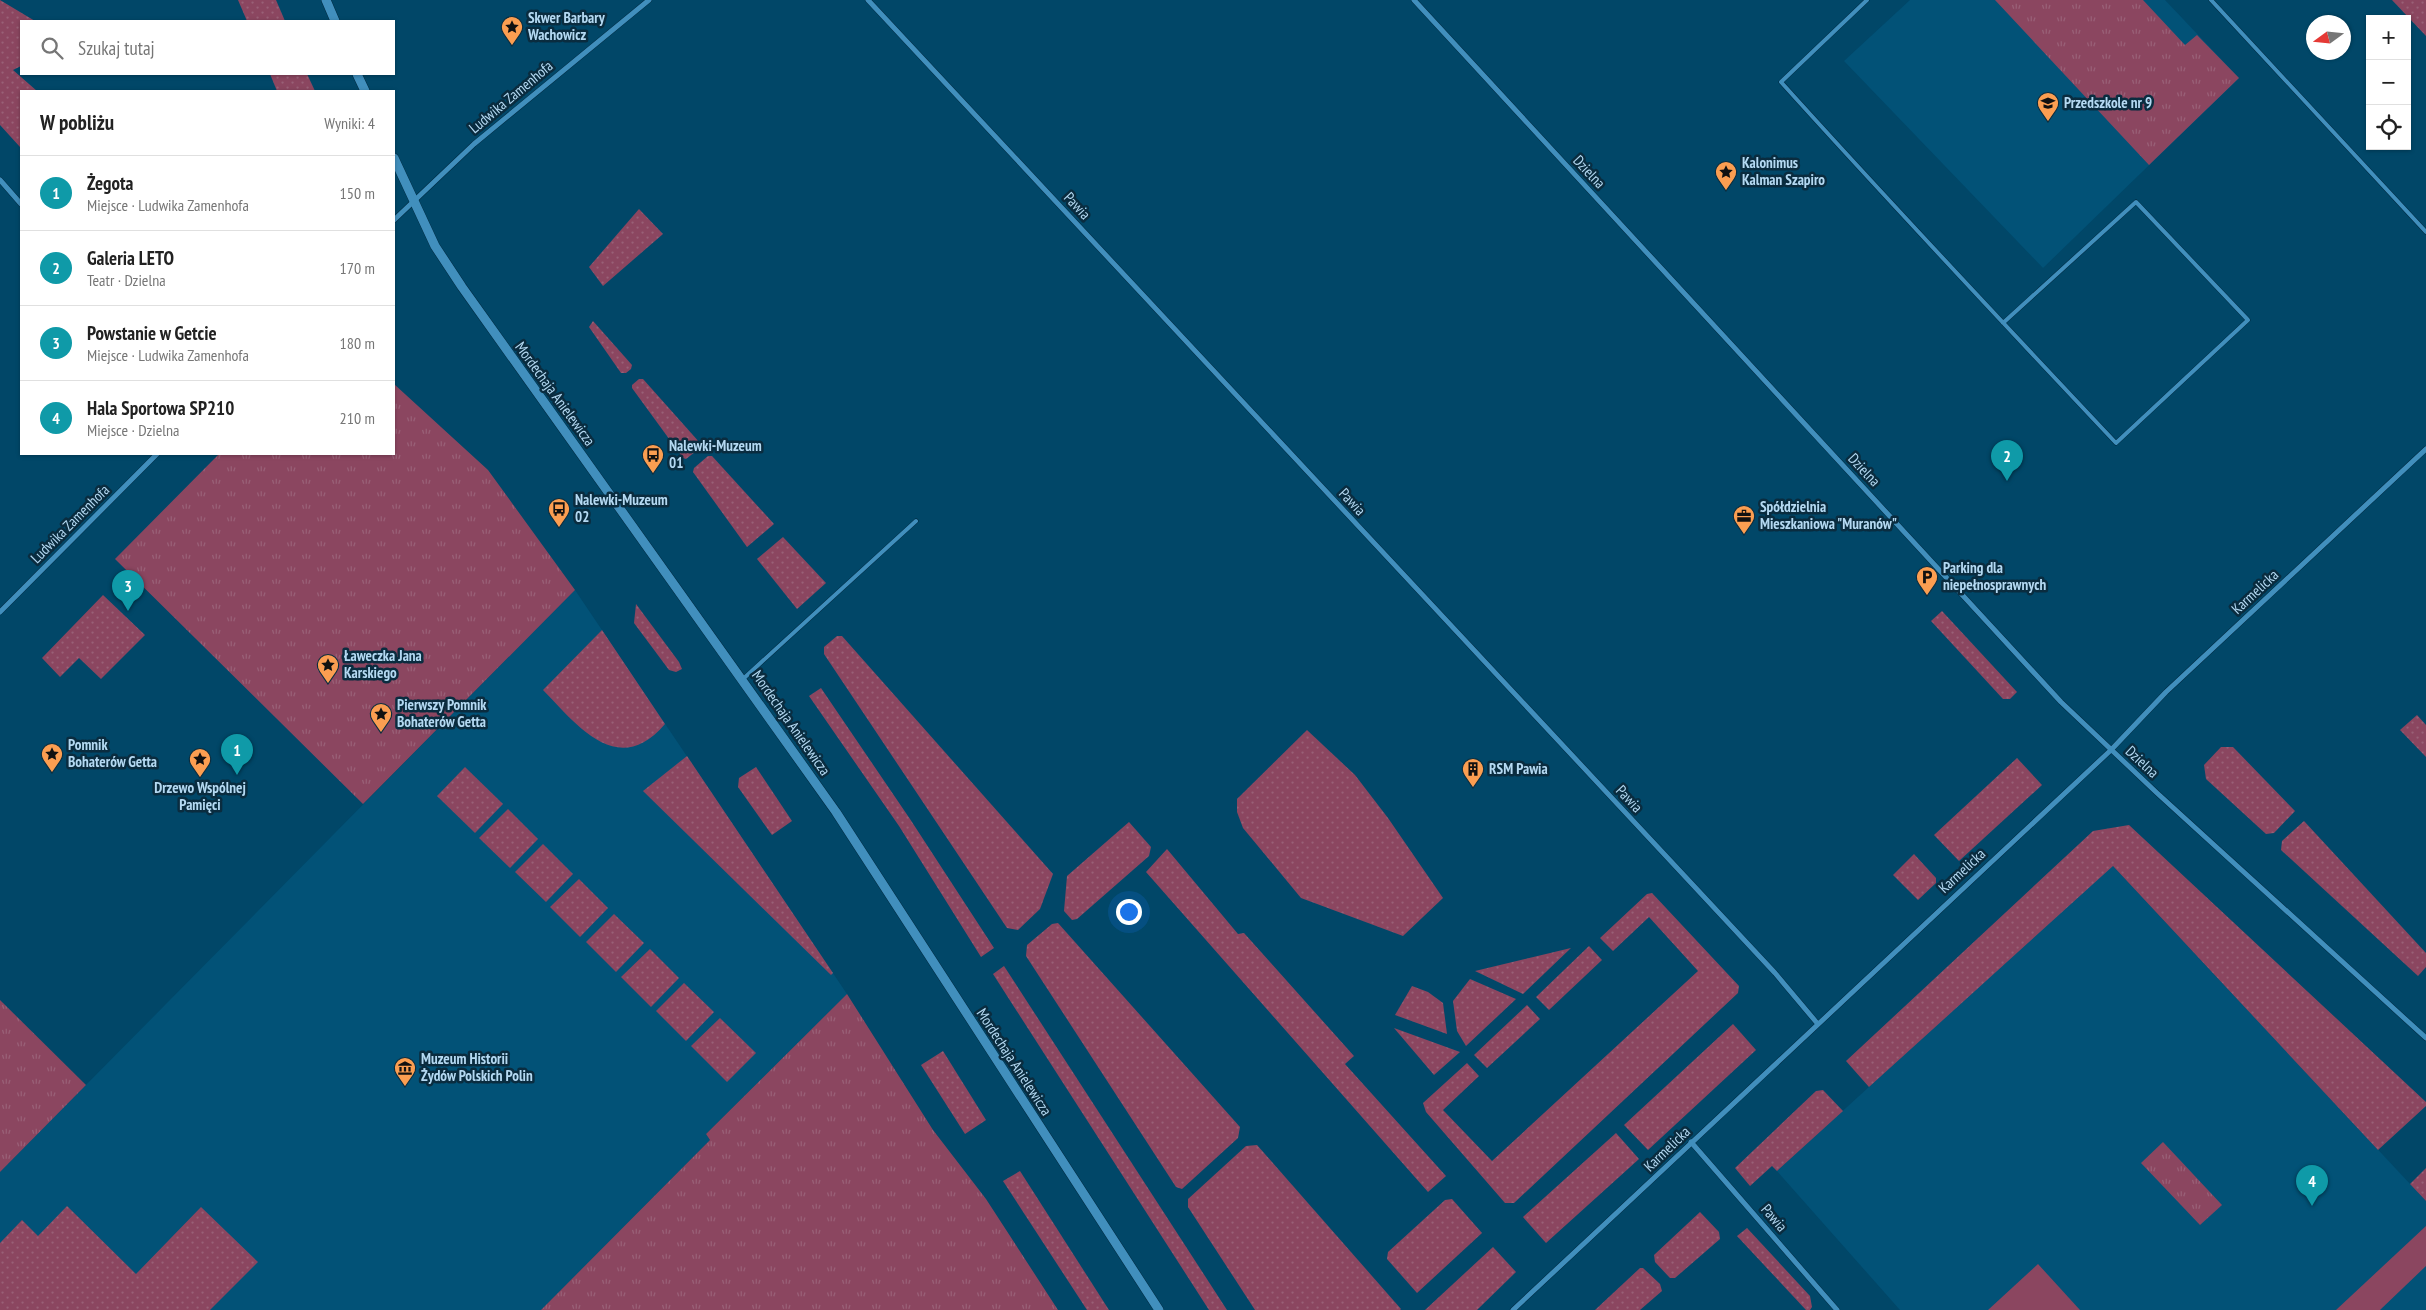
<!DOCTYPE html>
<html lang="pl">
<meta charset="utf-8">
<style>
body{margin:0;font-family:"PT Sans Narrow",sans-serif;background:#f6f6f6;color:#222}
.controls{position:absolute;right:15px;top:15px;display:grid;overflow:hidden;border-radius:0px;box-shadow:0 1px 4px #0004}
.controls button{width:45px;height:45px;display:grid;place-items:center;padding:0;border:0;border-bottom:1px solid #e0e0e0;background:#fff;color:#222;font:25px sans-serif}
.compass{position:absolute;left:2306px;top:15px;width:45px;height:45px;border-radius:50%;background:#fff;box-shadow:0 1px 4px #0004;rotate:255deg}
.you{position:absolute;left:1128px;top:911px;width:18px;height:18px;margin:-12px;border:4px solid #fff;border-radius:50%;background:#1a73e8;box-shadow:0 0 0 8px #1a73e833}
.badge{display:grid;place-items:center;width:32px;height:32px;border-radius:50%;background:#ea580c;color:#fff;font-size:16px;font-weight:700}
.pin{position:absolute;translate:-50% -41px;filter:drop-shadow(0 1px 2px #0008)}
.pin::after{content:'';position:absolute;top:26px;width:18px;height:15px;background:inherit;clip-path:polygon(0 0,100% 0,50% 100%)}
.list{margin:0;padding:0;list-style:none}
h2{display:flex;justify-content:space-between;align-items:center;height:65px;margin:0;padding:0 20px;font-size:21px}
h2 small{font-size:16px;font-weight:400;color:#767676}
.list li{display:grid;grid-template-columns:32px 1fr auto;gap:15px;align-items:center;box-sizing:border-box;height:75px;padding:0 20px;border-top:1px solid #e0e0e0}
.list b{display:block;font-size:19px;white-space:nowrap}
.list p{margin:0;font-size:16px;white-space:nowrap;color:#767676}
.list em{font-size:16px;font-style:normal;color:#767676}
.icon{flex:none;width:28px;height:28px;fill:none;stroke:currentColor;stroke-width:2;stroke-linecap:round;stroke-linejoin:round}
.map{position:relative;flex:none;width:2426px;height:1310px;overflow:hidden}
.search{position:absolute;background:#fff;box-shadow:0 1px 4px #0004;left:20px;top:20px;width:375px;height:55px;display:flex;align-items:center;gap:12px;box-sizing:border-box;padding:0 18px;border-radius:0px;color:#767676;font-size:19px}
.panel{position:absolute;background:#fff;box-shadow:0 1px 4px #0004;left:20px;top:90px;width:375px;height:365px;border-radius:0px}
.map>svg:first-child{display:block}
.built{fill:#025277}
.grass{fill:url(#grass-dots)}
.park{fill:url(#park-tufts)}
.garden{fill:#8b4660}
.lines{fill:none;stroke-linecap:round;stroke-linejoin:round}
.service-casing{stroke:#002c43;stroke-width:5}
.minor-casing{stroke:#002c43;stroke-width:6}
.tertiary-casing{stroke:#002c43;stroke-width:10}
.service{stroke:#418fbd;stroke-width:4}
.minor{stroke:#418fbd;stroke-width:5}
.tertiary{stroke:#418fbd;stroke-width:9}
.labels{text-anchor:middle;stroke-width:5;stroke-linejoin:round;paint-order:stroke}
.poi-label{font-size:15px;font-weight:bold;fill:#b4d9f2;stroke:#0a2c3f;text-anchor:start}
.street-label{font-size:15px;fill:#b4d9f2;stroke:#0a2c3f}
</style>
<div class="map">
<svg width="2426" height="1310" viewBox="0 0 2426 1310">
<defs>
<pattern id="grass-dots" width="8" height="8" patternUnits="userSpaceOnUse" patternTransform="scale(1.25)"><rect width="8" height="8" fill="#8b4660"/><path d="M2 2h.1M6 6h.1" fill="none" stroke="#996077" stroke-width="1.8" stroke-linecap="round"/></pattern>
<pattern id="park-tufts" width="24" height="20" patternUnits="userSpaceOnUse" patternTransform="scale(1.25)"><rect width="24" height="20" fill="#8b4660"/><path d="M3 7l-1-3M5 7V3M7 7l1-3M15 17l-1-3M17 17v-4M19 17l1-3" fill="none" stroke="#996077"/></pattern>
</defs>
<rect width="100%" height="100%" fill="#014768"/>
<g class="built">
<path d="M1910,0H2165L2239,78L2043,268L1844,61Z"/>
<path d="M575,590L847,994L706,1134L710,1140L541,1310H0V1172Z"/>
<path d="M2112,865L2426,1201V1310H1900L1777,1171Z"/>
</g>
<g class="grass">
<path d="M0,0L35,21H21V66L13,70L37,91H21L20,147L0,125Z"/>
<path d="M238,0H276L285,21H247Z"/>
<path d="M2392,0H2426V36Z"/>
<path d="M270,74H307L315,91H277Z"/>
<path d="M639,209L663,234L603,286L589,267Z"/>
<path d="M593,321L632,365L631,369L626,373H621L589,327Z"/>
<path d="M639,379H643L700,443V448L686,459L683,458L632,388V385Z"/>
<path d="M708,456H712L774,524L747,547L693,472L694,468Z"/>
<path d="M783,537L826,583L797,609L757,559Z"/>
<path d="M103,595L145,635L101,679L79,658L60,677L42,658Z"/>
<path d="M636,604L679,662L682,669L676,672L669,670L634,623Z"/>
<path d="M1942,611L2017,692L2010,699H2003L1931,621Z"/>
<path d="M602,630L665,724C618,779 578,726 543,690Z"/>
<path d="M837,636H842L1053,874L1040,909L1018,930L1007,928L824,654V647Z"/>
<path d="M821,688L910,819L994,948L981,957L899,826L809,696Z"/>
<path d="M2417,715L2426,725V757L2400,730Z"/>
<path d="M1307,730L1355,775L1388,818L1443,898L1403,936L1301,898L1243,828L1237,812V799Z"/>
<path d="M2221,747H2233L2295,811L2274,833L2266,834L2206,779L2204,765Z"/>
<path d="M687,756L833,973L831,975L643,791Z"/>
<path d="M2017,758L2042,785L1959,861L1934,835Z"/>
<path d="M465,767L503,804L475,833L437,796Z"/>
<path d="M756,767L792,821L772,835L738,787L739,778Z"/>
<path d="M508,809L538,839L510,868L479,838Z"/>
<path d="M2304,821L2426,953V967L2418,976L2281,850L2282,841Z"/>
<path d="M1129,822L1151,847L1149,856L1077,919L1072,920L1064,911L1067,876Z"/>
<path d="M2129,825L2426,1102V1106L2378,1150L2113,866L1869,1087L1846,1061L2093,831Z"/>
<path d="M543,844L573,874L546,902L515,872Z"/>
<path d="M1167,849L1238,934L1244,933L1354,1056L1345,1064L1446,1176L1428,1192L1146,872Z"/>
<path d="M1914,854L1936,878V883L1918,900L1893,875Z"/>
<path d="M579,879L608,908L580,937L550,907Z"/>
<path d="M1652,893L1739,986L1738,993L1514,1203H1505L1426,1112L1423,1103L1467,1063L1479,1076L1443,1110L1492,1161L1698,971L1649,917L1613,951L1600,938L1647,894Z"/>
<path d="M614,914L644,943L616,972L586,942Z"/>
<path d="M1058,923L1240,1127L1238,1138L1182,1189L1176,1187L1026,956L1027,945L1052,924Z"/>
<path d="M1589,946L1602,960L1549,1010L1536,997Z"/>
<path d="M1571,948L1523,994L1475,971Z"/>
<path d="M650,949L679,978L651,1007L621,977Z"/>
<path d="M1004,966L1227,1310H1209L993,974Z"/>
<path d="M1470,979L1516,999L1466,1046L1457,1031L1453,1001Z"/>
<path d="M684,983L714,1012L686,1041L656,1011Z"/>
<path d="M1412,986L1428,992L1443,1003L1447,1034L1395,1015Z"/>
<path d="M1527,1005L1540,1019L1487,1068L1474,1055Z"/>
<path d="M720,1018L756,1053L727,1082L691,1046Z"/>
<path d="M1733,1024L1756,1050L1648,1150L1624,1125Z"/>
<path d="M1394,1028L1460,1052L1434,1075Z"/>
<path d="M943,1051L986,1120L965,1134L921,1065Z"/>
<path d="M1823,1090L1843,1111L1777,1171L1772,1166L1750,1186L1735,1168L1816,1091Z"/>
<path d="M1616,1133L1639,1159L1546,1243L1523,1217Z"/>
<path d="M1257,1145L1401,1309L1400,1310H1255L1188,1207V1199L1246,1146Z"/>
<path d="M2426,1168V1201L2410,1184Z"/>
<path d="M1020,1171L1109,1310H1087L1003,1181Z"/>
<path d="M1452,1199L1482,1233L1417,1293L1387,1259L1388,1252L1445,1200Z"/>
<path d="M67,1206L136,1274L201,1207L258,1262L210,1310H0V1243L22,1220L38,1236Z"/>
<path d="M1700,1212L1719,1232L1720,1239L1675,1278H1670L1655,1262L1654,1255Z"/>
<path d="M1747,1228L1810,1296L1812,1307L1810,1310H1806L1737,1236Z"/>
<path d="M1493,1247L1516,1272L1477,1310H1425Z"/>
<path d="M1640,1268H1643L1660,1284L1662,1291L1640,1310H1595Z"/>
</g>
<g class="park">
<path d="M1995,0H2143L2185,45L2197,35L2239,78L2149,165Z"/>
<path d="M394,384L488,470L575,590L363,804L115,559L219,454H394Z"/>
<path d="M847,994L933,1130L986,1199L1058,1310H541L710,1140L706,1134Z"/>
<path d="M0,1000L86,1085L0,1172Z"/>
<path d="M2163,1142L2222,1205L2200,1225L2141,1163Z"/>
</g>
<g class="garden">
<path d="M2426,1226V1266L2380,1310H2336Z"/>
<path d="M2038,1264L2080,1310H1988Z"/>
</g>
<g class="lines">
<g class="service-casing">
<g id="service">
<path d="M1867,0L1781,82C1891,204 2003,323 2116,443L2248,320L2136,202L2003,323"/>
<path d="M2211,0L2426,232"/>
<path d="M743,679L916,521"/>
</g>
</g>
<g class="minor-casing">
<g id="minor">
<path d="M868,0L1775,973L1817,1023"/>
<path d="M1414,0L2061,702L2157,793L2426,1038"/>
<path d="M0,180L21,204"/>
<path d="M394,220L474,144L649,0"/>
<path d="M0,612L157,454"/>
<path d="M1691,1142L1837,1310"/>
<path d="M1513,1310L2111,750L2166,692L2426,449"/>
</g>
</g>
<g class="tertiary-casing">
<g id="tertiary">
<path d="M326,0L335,21"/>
<path d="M357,74L365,91"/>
<path d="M394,158L435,246L462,287L836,812L1159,1310"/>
</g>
</g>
<use href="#service" class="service"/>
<use href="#minor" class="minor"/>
<use href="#tertiary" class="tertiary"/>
</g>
<defs>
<g id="sight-pin" transform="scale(1.125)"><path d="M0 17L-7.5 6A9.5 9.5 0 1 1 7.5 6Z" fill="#fb9e51" stroke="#0a2c3f"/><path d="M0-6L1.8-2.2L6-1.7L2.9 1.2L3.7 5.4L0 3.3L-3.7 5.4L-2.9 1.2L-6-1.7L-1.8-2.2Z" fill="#111"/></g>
<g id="school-pin" transform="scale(1.125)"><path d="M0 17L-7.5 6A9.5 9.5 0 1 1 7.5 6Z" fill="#fb9e51" stroke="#0a2c3f"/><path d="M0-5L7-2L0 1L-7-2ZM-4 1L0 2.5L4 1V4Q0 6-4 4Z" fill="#111"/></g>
<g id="bus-pin" transform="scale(1.125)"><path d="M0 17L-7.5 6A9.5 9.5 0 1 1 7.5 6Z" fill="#fb9e51" stroke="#0a2c3f"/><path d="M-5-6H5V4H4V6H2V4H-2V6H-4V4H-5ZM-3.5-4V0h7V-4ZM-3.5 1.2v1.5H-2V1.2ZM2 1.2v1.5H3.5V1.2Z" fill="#111"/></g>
<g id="office-pin" transform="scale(1.125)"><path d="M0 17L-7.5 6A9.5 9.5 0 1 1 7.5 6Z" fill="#fb9e51" stroke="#0a2c3f"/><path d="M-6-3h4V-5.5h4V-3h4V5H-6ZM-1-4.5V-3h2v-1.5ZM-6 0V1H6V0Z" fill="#111"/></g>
<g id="parking-pin" transform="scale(1.125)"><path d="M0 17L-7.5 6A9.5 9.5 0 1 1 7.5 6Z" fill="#fb9e51" stroke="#0a2c3f"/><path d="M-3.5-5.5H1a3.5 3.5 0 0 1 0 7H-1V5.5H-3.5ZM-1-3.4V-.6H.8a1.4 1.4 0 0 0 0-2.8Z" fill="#111"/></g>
<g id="building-pin" transform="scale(1.125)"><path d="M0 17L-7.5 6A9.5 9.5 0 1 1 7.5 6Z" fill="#fb9e51" stroke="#0a2c3f"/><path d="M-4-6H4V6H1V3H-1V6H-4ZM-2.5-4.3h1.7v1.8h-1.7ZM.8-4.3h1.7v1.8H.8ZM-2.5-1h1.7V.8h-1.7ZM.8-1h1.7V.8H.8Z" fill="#111"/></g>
<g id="museum-pin" transform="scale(1.125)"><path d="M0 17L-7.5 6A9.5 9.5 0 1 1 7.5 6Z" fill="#fb9e51" stroke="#0a2c3f"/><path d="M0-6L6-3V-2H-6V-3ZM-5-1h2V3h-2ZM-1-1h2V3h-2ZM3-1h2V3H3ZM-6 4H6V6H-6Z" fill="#111"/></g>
</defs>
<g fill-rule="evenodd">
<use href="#sight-pin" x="512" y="27"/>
<use href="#school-pin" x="2048" y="103"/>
<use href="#sight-pin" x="1726" y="172"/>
<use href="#bus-pin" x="653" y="455"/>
<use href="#bus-pin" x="559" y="509"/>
<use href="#office-pin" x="1744" y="516"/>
<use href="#parking-pin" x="1927" y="577"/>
<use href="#sight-pin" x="328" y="665"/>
<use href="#sight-pin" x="381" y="714"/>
<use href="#sight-pin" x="52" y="754"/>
<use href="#sight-pin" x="200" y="759"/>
<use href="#building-pin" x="1473" y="769"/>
<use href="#museum-pin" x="405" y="1068"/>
</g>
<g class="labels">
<g class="poi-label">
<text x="528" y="23">Skwer Barbary<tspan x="528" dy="17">Wachowicz</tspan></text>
<text x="2064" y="108">Przedszkole nr 9</text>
<text x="1742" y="168">Kalonimus<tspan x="1742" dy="17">Kalman Szapiro</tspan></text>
<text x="669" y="451">Nalewki-Muzeum<tspan x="669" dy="17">01</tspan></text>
<text x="575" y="505">Nalewki-Muzeum<tspan x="575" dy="17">02</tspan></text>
<text x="1760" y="512">Spółdzielnia<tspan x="1760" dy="17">Mieszkaniowa "Muranów"</tspan></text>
<text x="1943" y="573">Parking dla<tspan x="1943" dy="17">niepełnosprawnych</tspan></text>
<text x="344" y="661">Ławeczka Jana<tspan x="344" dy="17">Karskiego</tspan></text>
<text x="397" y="710">Pierwszy Pomnik<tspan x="397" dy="17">Bohaterów Getta</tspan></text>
<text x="68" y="750">Pomnik<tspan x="68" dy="17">Bohaterów Getta</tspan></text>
<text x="1489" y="774">RSM Pawia</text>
<text x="200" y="793" text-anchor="middle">Drzewo Wspólnej<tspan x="200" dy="17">Pamięci</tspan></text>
<text x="421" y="1064">Muzeum Historii<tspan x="421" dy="17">Żydów Polskich Polin</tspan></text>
</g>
<g class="street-label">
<text transform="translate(511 97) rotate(-40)" y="5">Ludwika Zamenhofa</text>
<text transform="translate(1589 172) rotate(47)" y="5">Dzielna</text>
<text transform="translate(1077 206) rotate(47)" y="5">Pawia</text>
<text transform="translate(555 394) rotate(54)" y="5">Mordechaja Anielewicza</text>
<text transform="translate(1864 470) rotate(47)" y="5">Dzielna</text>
<text transform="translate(1352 502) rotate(47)" y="5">Pawia</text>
<text transform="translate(70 524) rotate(-45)" y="5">Ludwika Zamenhofa</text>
<text transform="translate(2255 592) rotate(-43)" y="5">Karmelicka</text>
<text transform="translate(791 723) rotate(55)" y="5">Mordechaja Anielewicza</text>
<text transform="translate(2142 762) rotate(43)" y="5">Dzielna</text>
<text transform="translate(1629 799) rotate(47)" y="5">Pawia</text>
<text transform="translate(1962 871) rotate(-43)" y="5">Karmelicka</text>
<text transform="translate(1014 1062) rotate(57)" y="5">Mordechaja Anielewicza</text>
<text transform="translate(1667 1149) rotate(-44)" y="5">Karmelicka</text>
<text transform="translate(1774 1218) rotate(49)" y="5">Pawia</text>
</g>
</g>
</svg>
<div class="controls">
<button>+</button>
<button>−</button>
<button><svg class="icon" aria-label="locate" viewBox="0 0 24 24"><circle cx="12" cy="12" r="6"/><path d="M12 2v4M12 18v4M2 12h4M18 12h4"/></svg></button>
</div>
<svg class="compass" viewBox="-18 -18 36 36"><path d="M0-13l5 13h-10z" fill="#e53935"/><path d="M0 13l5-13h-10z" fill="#767676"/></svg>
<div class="you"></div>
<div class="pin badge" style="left:237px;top:775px;background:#0f9aa8">1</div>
<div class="pin badge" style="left:2007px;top:481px;background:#0f9aa8">2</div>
<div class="pin badge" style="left:128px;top:611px;background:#0f9aa8">3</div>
<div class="pin badge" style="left:2312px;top:1206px;background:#0f9aa8">4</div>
<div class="search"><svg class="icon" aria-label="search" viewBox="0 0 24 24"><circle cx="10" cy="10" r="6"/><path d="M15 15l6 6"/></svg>Szukaj tutaj</div>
<section class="panel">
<h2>W pobliżu<small>Wyniki: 4</small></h2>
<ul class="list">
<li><span class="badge" style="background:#0f9aa8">1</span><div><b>Żegota</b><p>Miejsce · Ludwika Zamenhofa</p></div><em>150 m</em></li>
<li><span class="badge" style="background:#0f9aa8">2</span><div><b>Galeria LETO</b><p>Teatr · Dzielna</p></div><em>170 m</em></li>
<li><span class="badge" style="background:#0f9aa8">3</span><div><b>Powstanie w Getcie</b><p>Miejsce · Ludwika Zamenhofa</p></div><em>180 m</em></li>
<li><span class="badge" style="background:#0f9aa8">4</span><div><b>Hala Sportowa SP210</b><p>Miejsce · Dzielna</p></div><em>210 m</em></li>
</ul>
</section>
</div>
